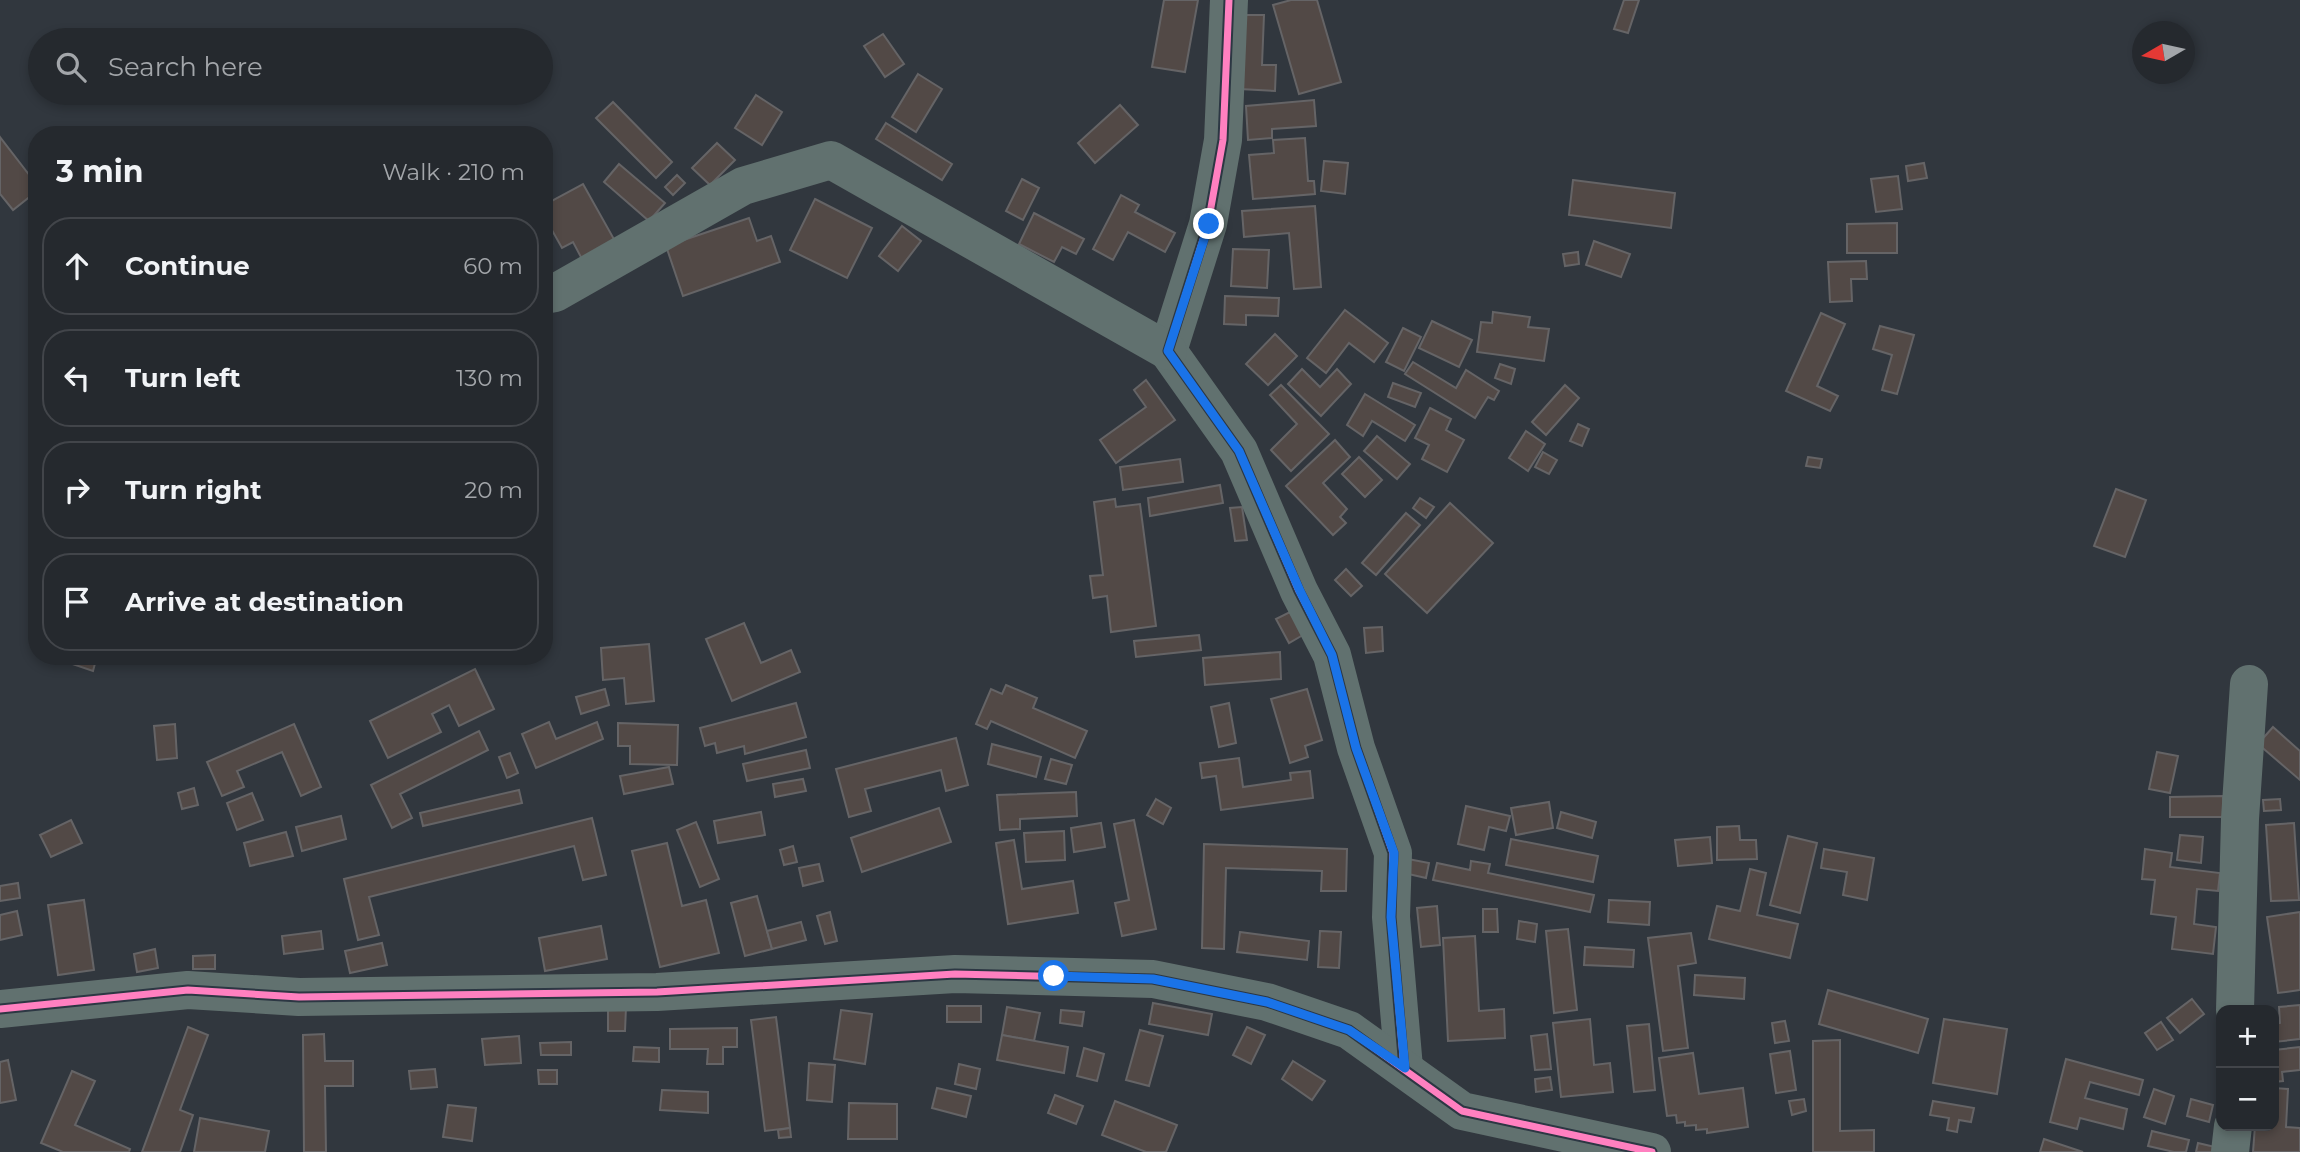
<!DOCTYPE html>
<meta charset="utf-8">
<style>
body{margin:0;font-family:Montserrat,sans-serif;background:#2d3136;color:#f1f3f6}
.controls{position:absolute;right:21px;bottom:21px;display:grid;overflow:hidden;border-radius:14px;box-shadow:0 4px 10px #0003}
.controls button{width:63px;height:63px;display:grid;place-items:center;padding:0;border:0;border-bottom:2px solid #42454a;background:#25292e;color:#f1f3f6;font:35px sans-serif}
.compass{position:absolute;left:2132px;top:21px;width:63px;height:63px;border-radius:50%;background:#25292e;box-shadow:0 4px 10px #0003;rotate:261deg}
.stop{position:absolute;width:21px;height:21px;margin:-16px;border:5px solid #1a73e8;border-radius:50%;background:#fff}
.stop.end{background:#1a73e8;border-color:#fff;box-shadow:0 2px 7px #0008}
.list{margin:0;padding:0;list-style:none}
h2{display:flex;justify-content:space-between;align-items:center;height:91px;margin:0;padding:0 28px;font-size:30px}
h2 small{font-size:23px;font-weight:400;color:#a3a6aa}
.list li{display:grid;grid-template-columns:46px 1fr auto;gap:21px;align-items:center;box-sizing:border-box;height:98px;margin:0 14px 14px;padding:0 14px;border:2px solid #42454a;border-radius:28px}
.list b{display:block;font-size:26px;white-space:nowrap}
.list em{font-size:23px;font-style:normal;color:#a3a6aa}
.icon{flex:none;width:38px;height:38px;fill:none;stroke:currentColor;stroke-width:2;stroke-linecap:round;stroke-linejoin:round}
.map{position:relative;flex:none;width:2300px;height:1152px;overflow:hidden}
.search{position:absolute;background:#25292e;box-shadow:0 4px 10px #0003;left:28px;top:28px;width:525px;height:77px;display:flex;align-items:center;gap:18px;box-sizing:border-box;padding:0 24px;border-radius:38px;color:#a3a6aa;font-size:26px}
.panel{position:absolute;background:#25292e;box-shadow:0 4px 10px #0003;left:28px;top:126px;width:525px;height:539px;border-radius:28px}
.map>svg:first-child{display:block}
.building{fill:#524946;stroke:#656466;stroke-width:2}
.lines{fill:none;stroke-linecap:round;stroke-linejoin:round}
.minor{stroke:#61716f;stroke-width:38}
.cycleway-casing{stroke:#2c3743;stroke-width:11}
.cycleway{stroke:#ff80c0;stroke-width:7}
.route{stroke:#1a73e8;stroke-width:9}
</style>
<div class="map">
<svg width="2300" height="1152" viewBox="0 0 2300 1152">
<rect width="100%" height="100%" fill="#31373e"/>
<g class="building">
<path d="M1164,0H1198L1185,72L1152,67Z"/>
<path d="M1291,0H1317L1341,82L1299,94L1273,5Z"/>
<path d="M1624,0H1639L1628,33L1614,29Z"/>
<path d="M1244,15H1264L1262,65H1276L1275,91L1240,89Z"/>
<path d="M883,34L904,64L885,77L864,46Z"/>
<path d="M918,74L942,89L916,132L892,117Z"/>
<path d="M756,95L782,112L762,145L735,128Z"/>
<path d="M1314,100L1316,126L1272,129V138L1248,140L1246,106Z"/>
<path d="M613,102L672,162L656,178L596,118Z"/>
<path d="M1120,105L1138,125L1095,163L1078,143Z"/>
<path d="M886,123L952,164L942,180L876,139Z"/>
<path d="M0,137L37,185V191L13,210L0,194Z"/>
<path d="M1305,138L1308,181H1314L1315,194L1253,199L1249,155L1274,153L1273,140Z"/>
<path d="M717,143L735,160L710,185L692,168Z"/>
<path d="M1324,161L1348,163L1345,194L1321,191Z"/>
<path d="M1924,163L1927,178L1908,181L1906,166Z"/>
<path d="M619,164L665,203L649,221L604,182Z"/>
<path d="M677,175L685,183L673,195L665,187Z"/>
<path d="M1898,176L1902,209L1876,212L1871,179Z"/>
<path d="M1022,179L1039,188L1023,220L1006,211Z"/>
<path d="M1573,180L1675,193L1671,228L1569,215Z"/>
<path d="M583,184L615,241L582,259L573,242L562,248L544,216V205Z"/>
<path d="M1121,195L1139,205L1135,212L1175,233L1165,252L1128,232L1113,260L1093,249Z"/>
<path d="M815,199L872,228L847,278L790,250Z"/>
<path d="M1315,206L1321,287L1294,289L1289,233L1244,237L1242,211Z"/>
<path d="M1034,213L1084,239L1076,254L1062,247L1054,262L1019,244Z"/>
<path d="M749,218L757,241L771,236L780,262L683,296L666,246Z"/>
<path d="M1897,223V253H1847V224Z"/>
<path d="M902,226L921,241L898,271L879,256Z"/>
<path d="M1594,241L1630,254L1621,277L1586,265Z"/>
<path d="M1233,249L1269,250L1267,288L1231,286Z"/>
<path d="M1578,252L1579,264L1565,266L1563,254Z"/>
<path d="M1866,261L1867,279H1851L1852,301L1830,302L1828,262Z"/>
<path d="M1225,296L1279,298L1278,316L1246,315V325L1224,324Z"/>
<path d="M1345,310L1388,343L1374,362L1349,343L1326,373L1307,358Z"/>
<path d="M1493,312L1530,317L1528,327L1549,329L1544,361L1477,352L1481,322L1492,323Z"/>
<path d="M1821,313L1845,324L1817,386L1838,396L1830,411L1786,391Z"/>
<path d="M1432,321L1472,340L1459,367L1419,348Z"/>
<path d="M1880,326L1914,335L1897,394L1882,390L1892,355L1873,349Z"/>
<path d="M1403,328L1421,337L1404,371L1386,362Z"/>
<path d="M1275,334L1297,356L1268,385L1246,364Z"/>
<path d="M1413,362L1456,388L1466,370L1499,391L1494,400L1488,397L1475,418L1405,374Z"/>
<path d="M1500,364L1515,369L1511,384L1495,378Z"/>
<path d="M1302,369L1320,387L1337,369L1351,384L1321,416L1288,384Z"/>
<path d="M1146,380L1175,420L1116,463L1100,440L1146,407L1134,390Z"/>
<path d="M1393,383L1421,393L1415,407L1388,397Z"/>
<path d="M1281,385L1329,434L1291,471L1271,450L1297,424L1270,395Z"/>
<path d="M1565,385L1579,398L1546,435L1532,422Z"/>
<path d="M1365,394L1415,425L1405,441L1372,421L1363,436L1347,425Z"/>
<path d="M1430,408L1451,419L1446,430L1464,440L1447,472L1422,459L1429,445L1415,438Z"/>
<path d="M1578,424L1589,429L1582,446L1570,441Z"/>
<path d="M1526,431L1545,444L1528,471L1509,458Z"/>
<path d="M1377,436L1410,464L1397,479L1364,451Z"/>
<path d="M1335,440L1350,457L1323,483L1347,509L1340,517L1346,523L1333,535L1286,486Z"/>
<path d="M1543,452L1557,460L1549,474L1535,467Z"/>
<path d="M1359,457L1382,480L1365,497L1342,474Z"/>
<path d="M1808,457L1822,459L1820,468L1806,466Z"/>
<path d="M1180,459L1183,482L1123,490L1120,467Z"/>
<path d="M1220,485L1223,503L1150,516L1148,498Z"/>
<path d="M2116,489L2146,500L2125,557L2094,546Z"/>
<path d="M1420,498L1434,507L1426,518L1413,508Z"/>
<path d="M1115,499L1116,507L1140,504L1156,626L1111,632L1107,596L1093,598L1090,576L1103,575L1094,502Z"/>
<path d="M1450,503L1493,543L1427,613L1385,574Z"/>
<path d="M1242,507L1247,540L1235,541L1230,508Z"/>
<path d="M1406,513L1420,525L1376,575L1362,563Z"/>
<path d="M1346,569L1362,586L1351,596L1335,580Z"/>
<path d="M1290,612L1303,635L1289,643L1276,619Z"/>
<path d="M744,623L761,663L791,650L800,672L732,701L706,639Z"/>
<path d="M1382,627L1383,651L1366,653L1364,628Z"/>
<path d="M1199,635L1201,650L1136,657L1134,641Z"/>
<path d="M649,644L654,701L626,704L624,678L603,680L601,648Z"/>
<path d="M1280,652L1281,679L1205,685L1203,658Z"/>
<path d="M49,656H97L93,671Z"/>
<path d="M475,669L494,709L459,726L449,705L432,714L441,732L388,758L370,721Z"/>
<path d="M1006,685L1037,698L1033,708L1087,731L1075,758L991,721L987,729L976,724L991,689L1002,694Z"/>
<path d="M605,689L609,705L581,714L576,697Z"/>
<path d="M1307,689L1322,740L1305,746L1308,757L1290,763L1271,699Z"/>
<path d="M796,703L806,737L745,754L744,746L717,753L715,743L705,746L700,728Z"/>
<path d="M1229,703L1236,743L1219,747L1211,707Z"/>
<path d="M549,722L556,739L597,722L603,739L536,768L522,734Z"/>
<path d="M618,723L678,725L677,765L630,764V746H618Z"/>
<path d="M175,724L177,758L157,760L154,726Z"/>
<path d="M294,724L321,787L301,796L282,752L237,771L244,787L222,796L207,762Z"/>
<path d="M2273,727L2300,751V780L2258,744Z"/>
<path d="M479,731L488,750L400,794L412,818L392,828L371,785Z"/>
<path d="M956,738L968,785L946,791L941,770L865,789L871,811L849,817L836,769Z"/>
<path d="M992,744L1041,757L1036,777L988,764Z"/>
<path d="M806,750L810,768L747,781L743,764Z"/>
<path d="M2157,752L2178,756L2170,793L2149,789Z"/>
<path d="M510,753L518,773L507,778L499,757Z"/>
<path d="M1239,758L1243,787L1291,780L1290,773L1310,771L1313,798L1221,810L1216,776L1202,778L1200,763Z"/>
<path d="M1051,759L1072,765L1066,784L1045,779Z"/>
<path d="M669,767L673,784L624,794L620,776Z"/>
<path d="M803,779L806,791L775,797L773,784Z"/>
<path d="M194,788L198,805L182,809L178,793Z"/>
<path d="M519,790L522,803L423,826L420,813Z"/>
<path d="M1076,792L1077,816L1020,819V829L1000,830L997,795Z"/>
<path d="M252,793L263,820L237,830L227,803Z"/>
<path d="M2223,796V817H2170V797Z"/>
<path d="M1156,799L1171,808L1163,824L1147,815Z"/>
<path d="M2280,799L2281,810L2264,811L2263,800Z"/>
<path d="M1549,802L1553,828L1516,835L1511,808Z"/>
<path d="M1466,806L1510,816L1506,831L1489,827L1484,850L1458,844Z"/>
<path d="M939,808L951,842L862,872L851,838Z"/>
<path d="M761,812L765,835L718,843L714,821Z"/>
<path d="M1561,812L1596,822L1592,838L1557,828Z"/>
<path d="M341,816L346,839L302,851L296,827Z"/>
<path d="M592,818L606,875L583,880L574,846L369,897L379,935L358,940L344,879Z"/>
<path d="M71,820L82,843L51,857L40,835Z"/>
<path d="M1134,820L1156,929L1122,936L1115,903L1129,900L1114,824Z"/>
<path d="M696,822L719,879L700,887L677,830Z"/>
<path d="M1101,823L1105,847L1074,852L1071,828Z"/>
<path d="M2294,823L2299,900L2271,901L2266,825Z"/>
<path d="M1739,826L1740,840H1756L1757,859L1717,860V827Z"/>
<path d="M1064,831L1065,860L1026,862L1024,833Z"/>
<path d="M286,832L293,856L250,866L244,843Z"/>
<path d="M2180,835L2203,837L2201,863L2177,860Z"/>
<path d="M1788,836L1817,843L1800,913L1770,905Z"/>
<path d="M1710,837L1712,863L1678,866L1675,840Z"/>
<path d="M1511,839L1598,856L1593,882L1506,865Z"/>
<path d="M1014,840L1022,889L1073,881L1078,913L1008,924L996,843Z"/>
<path d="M667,843L682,906L706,900L719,953L660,967L632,851Z"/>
<path d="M1204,844L1347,849L1346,891H1321L1322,871L1226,868L1224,949L1202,948Z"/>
<path d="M793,846L797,862L784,865L780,850Z"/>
<path d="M1824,849L1874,858L1867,900L1843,895L1847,872L1821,868Z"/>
<path d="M2145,849L2172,853L2170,867L2220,873L2218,891L2197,889L2194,924L2216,927L2213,954L2172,949L2176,917L2151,914L2155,880L2142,879Z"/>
<path d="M1408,859L1429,863L1426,878L1404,873Z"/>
<path d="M1471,861L1490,864L1488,873L1594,895L1590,912L1433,880L1437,863L1470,870Z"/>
<path d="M819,864L823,881L803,886L799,868Z"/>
<path d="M1750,869L1766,873L1757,915L1798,924L1790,958L1709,939L1717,906L1740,911Z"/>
<path d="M18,883L20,898L0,901V886Z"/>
<path d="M757,896L772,949L745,956L731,903Z"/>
<path d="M84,900L94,970L58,975L48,905Z"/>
<path d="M1609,900L1650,902L1649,925L1608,922Z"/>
<path d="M1437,906L1440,945L1421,947L1417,908Z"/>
<path d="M1483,909H1497L1498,932H1483Z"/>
<path d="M17,911L22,935L0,940V915Z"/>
<path d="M830,912L837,941L825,944L817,916Z"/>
<path d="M2300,912V990L2278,993L2267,917Z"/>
<path d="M1519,921L1537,924L1535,942L1517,939Z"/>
<path d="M801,922L806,940L772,949L767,931Z"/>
<path d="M601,926L607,959L545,971L539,938Z"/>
<path d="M1568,929L1577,1010L1554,1013L1546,931Z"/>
<path d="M321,931L323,949L284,954L282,936Z"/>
<path d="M1320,931L1341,932L1339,968L1318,967Z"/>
<path d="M1240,932L1309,941L1307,960L1237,952Z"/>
<path d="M1691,933L1696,963L1678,966L1688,1048L1663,1051L1648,938Z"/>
<path d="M1475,936L1479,1011L1504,1009L1505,1038L1448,1041L1443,938Z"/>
<path d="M382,943L387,965L350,973L345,951Z"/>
<path d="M1585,947L1634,950L1633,967L1584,965Z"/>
<path d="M155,949L158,968L137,972L134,954Z"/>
<path d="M215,955V969H193V956Z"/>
<path d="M1695,975L1745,978L1744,999L1694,995Z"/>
<path d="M1828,990L1928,1019L1918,1053L1819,1024Z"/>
<path d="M2192,999L2204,1014L2180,1033L2167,1018Z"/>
<path d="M1153,1003L1212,1014L1208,1035L1149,1024Z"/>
<path d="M2300,1005V1039L2274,1042V1024L2280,1023L2279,1007Z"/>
<rect x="947" y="1006" width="34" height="16"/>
<path d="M608,1007H626L625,1031H608Z"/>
<path d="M1007,1007L1040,1013L1034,1041L1002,1035Z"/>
<path d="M841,1010L872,1014L865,1064L834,1059Z"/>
<path d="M1061,1010L1084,1012L1082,1026L1060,1023Z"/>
<path d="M776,1017L790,1128L765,1131L751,1020Z"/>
<path d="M1590,1019L1594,1065L1610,1063L1613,1092L1561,1097L1553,1023Z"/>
<path d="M1944,1019L2007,1029L1997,1094L1933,1083Z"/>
<path d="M1785,1021L1789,1041L1775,1043L1772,1023Z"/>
<path d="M2161,1022L2173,1040L2157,1050L2145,1033Z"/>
<path d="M1649,1024L1655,1090L1634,1092L1627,1026Z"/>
<path d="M188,1027L208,1035L180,1110L193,1115L180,1152H142Z"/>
<path d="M1247,1027L1265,1035L1251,1064L1233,1055Z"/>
<path d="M737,1028V1047H723V1064H707L708,1049H670V1029Z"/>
<path d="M1140,1030L1163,1036L1149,1086L1126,1080Z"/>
<path d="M324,1034L325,1061H353V1086H325L326,1152H304L303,1035Z"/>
<path d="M1547,1034L1551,1069L1535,1070L1531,1036Z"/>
<path d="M1002,1035L1068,1047L1064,1073L997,1060Z"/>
<path d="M519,1036L521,1063L485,1065L482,1039Z"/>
<path d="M1840,1040V1131L1874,1130V1152H1813V1041Z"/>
<path d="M571,1042V1055H541L540,1043Z"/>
<path d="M634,1047L659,1048V1062L633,1061Z"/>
<path d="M2300,1047V1070L2282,1072L2283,1081L2274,1082V1050Z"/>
<path d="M1084,1048L1104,1054L1097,1081L1077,1076Z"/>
<path d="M1790,1051L1796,1090L1776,1093L1770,1054Z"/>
<path d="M1693,1053L1699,1094L1743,1088L1748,1127L1707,1133V1129L1696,1130V1125L1685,1126V1122L1677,1123L1676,1115L1667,1116L1659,1058Z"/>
<path d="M2066,1059L2143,1080L2139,1095L2090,1082L2085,1098L2127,1109L2123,1129L2080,1118L2077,1129L2050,1122Z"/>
<path d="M8,1060L16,1100L0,1103V1062Z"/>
<path d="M1293,1061L1325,1081L1312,1100L1282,1079Z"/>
<path d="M809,1063L835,1065L832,1102L807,1100Z"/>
<path d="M959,1064L980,1069L976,1089L955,1084Z"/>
<path d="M435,1069L437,1087L411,1089L409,1071Z"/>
<path d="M538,1070H557V1084H539Z"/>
<path d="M72,1071L95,1081L75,1125L130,1149L129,1152H63L41,1143Z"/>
<path d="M1550,1077L1552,1090L1536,1092L1535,1079Z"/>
<path d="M937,1088L971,1096L966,1117L932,1108Z"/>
<path d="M2274,1088L2288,1089L2286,1127L2300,1128V1152H2253L2255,1126H2274Z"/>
<path d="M2154,1089L2174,1096L2165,1124L2144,1117Z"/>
<path d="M662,1090L708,1092V1113L660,1110Z"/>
<path d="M1055,1095L1083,1106L1076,1124L1048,1113Z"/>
<path d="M1804,1099L1806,1111L1792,1115L1789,1101Z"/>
<path d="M2191,1099L2213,1105L2209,1122L2187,1116Z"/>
<path d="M1115,1101L1177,1125L1166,1152H1146L1102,1135Z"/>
<path d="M1933,1101L1974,1108L1971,1122L1959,1120L1957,1132L1947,1130L1949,1118L1930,1115Z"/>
<path d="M849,1103L897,1104V1139H848Z"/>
<path d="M448,1105L476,1108L472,1141L443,1137Z"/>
<path d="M200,1118L269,1131L265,1152H194Z"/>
<path d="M790,1128L791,1137L779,1138L778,1130Z"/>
<path d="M2152,1131L2189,1140L2186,1152H2174L2148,1146Z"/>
<path d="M2044,1139L2083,1152H2040Z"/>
<path d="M2198,1143L2215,1147L2214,1152H2196Z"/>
</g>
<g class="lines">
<g class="minor">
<path d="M1229,0L1223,140L1208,224L1168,351L1239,451L1299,591L1332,655L1356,748L1393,853L1391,917L1404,1068"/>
<path d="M544,295L555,293L743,186L831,160L1168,351"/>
<path d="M0,1009L188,990L299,997L657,992L955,974L1153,979L1267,1002L1349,1030L1462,1111L1652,1152"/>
<path d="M2235,1010L2240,819L2249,684"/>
<path d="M2230,1152L2233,1126"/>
</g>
<g class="cycleway-casing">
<g id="cycleway">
<path d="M1229,0L1223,140L1208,224L1168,351L1239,451L1299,591L1332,655L1356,748L1393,853L1391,917L1404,1068"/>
<path d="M0,1009L188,990L299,997L657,992L955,974L1153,979L1267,1002L1349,1030L1462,1111L1652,1152"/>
</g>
</g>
<use href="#cycleway" class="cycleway"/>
</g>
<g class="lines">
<path class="route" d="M1054,976L1153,979L1267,1002L1349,1030L1405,1068L1391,917L1394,853L1356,748L1332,655L1300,591L1239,451L1168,351L1209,224"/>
</g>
</svg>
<div class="controls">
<button>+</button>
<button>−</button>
</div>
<svg class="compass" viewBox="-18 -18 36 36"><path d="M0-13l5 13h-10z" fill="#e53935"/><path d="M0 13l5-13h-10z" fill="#a3a6aa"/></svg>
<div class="stop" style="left:1054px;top:976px"></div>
<div class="stop end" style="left:1209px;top:224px"></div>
<div class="search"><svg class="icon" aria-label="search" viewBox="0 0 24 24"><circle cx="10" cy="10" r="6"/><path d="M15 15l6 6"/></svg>Search here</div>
<section class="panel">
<h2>3 min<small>Walk · 210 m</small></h2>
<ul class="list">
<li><svg class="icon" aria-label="ahead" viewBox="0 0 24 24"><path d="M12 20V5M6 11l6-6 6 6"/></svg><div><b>Continue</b></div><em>60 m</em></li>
<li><svg class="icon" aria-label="left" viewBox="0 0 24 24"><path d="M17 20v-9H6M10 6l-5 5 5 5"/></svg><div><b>Turn left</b></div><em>130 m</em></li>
<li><svg class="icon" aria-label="right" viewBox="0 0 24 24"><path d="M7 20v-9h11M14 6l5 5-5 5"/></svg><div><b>Turn right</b></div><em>20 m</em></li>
<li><svg class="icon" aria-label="arrive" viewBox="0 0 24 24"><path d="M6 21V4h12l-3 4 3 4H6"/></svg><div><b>Arrive at destination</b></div></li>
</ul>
</section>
</div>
